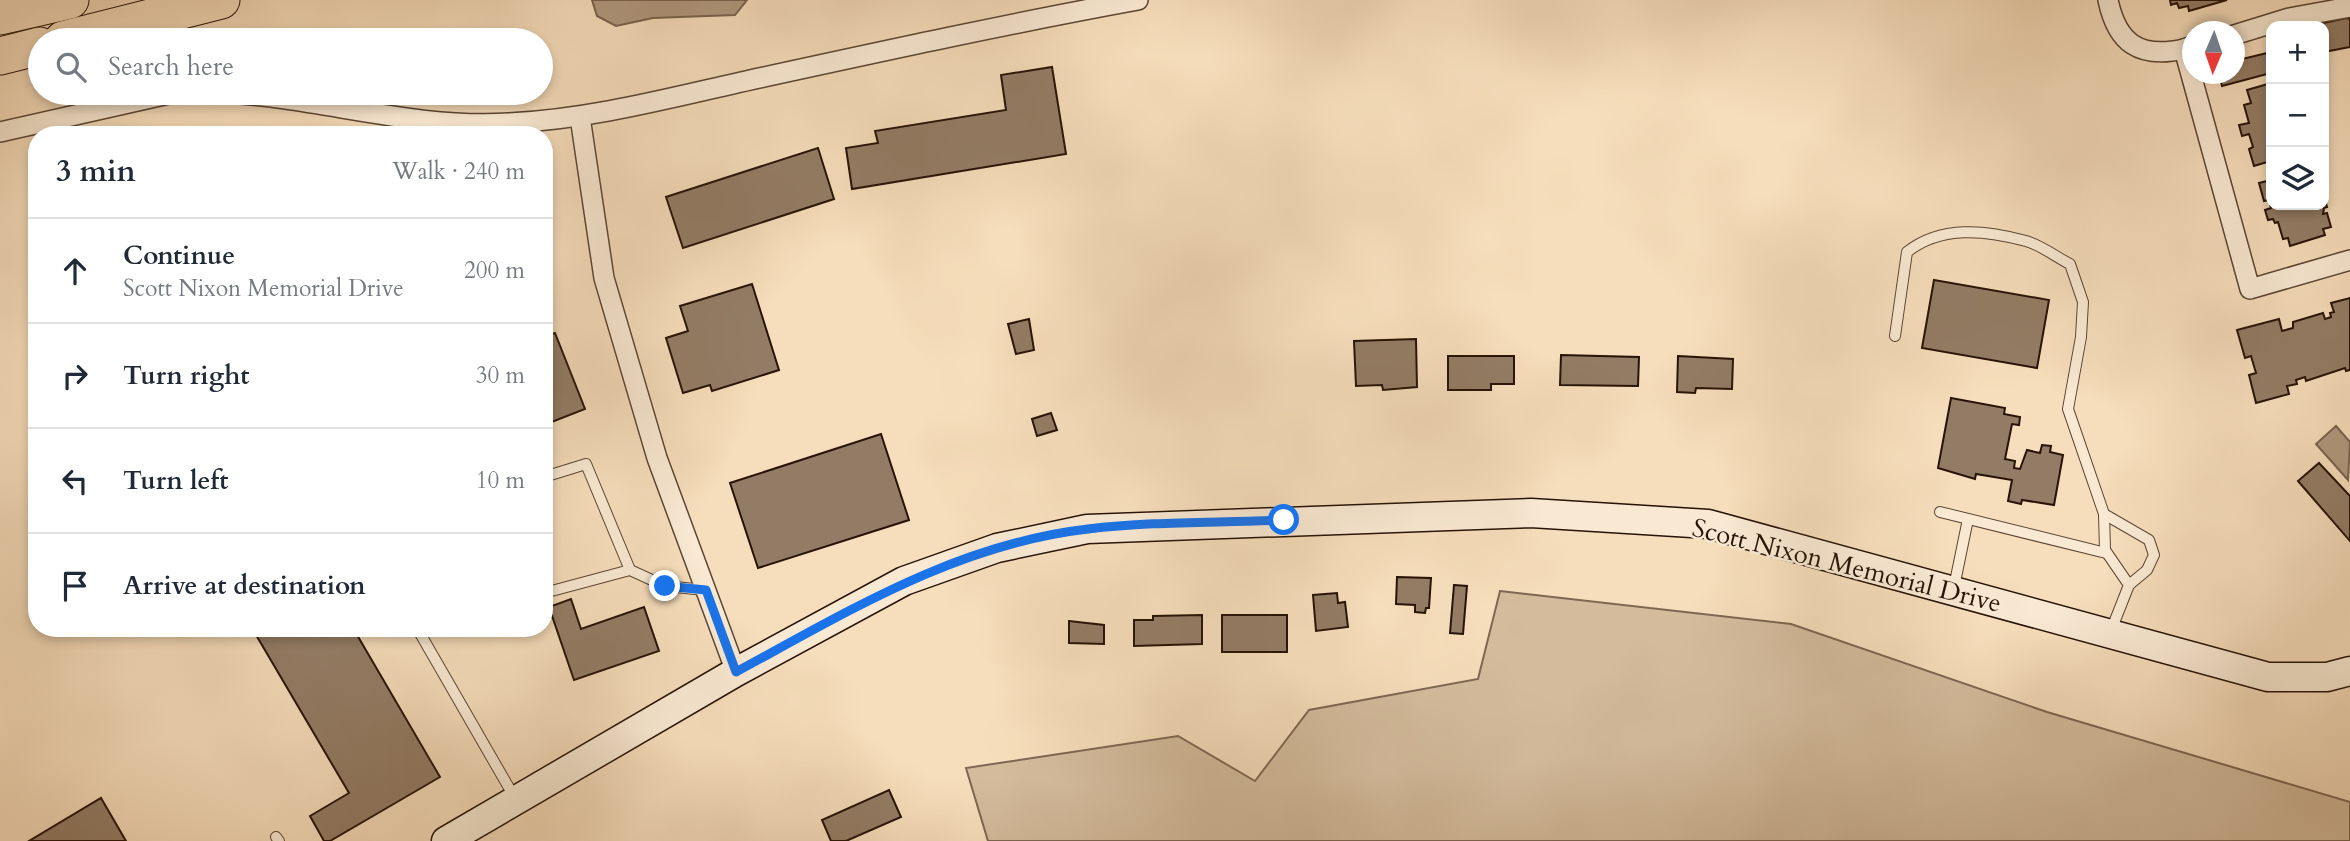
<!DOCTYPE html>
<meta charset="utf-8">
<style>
body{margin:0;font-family:Cardo,serif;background:#f6f6f7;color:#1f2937}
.controls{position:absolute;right:21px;top:21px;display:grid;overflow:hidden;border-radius:14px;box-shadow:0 4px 10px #0003}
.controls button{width:63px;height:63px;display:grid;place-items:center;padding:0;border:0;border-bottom:2px solid #e0e1e3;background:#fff;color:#1f2937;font:35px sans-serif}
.compass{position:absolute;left:2182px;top:21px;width:63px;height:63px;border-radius:50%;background:#fff;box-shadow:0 4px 10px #0003;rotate:182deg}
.stop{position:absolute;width:21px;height:21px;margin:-16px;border:5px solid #1a73e8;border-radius:50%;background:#fff}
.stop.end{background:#1a73e8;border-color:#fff;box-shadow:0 2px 7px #0008}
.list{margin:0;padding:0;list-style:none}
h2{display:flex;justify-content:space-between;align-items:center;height:91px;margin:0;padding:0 28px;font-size:30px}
h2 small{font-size:23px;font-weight:400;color:#747a83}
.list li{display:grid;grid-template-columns:46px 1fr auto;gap:21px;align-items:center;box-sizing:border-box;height:105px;padding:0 28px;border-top:2px solid #e0e1e3}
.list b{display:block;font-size:26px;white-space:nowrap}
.list p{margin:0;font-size:23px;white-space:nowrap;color:#747a83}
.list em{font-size:23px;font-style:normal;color:#747a83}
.icon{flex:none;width:38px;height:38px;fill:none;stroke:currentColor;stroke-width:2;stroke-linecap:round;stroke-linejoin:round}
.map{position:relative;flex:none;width:2350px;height:841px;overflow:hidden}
.search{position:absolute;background:#fff;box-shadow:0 4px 10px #0003;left:28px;top:28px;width:525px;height:77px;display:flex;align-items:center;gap:18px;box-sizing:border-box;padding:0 24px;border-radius:38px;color:#747a83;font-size:26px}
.panel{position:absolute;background:#fff;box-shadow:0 4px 10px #0003;left:28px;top:126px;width:525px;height:511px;border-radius:28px}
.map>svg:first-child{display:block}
.green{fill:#d3bb9c;stroke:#7d6752;stroke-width:2}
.water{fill:#b0987e;stroke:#79634e;stroke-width:2}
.building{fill:#937c65;stroke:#271307;stroke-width:2}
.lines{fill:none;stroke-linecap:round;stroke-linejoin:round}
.lane-casing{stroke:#5b4634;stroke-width:12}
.street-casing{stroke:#5b4634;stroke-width:22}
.secondary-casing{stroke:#271307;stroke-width:31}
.highway-casing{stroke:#271307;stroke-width:39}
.lane{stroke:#f9e9d3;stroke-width:10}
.street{stroke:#f9e9d3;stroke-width:19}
.secondary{stroke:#f9e9d3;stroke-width:28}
.highway{stroke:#f6ddbb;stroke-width:37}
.route{stroke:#1a73e8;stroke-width:9}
.labels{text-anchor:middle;stroke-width:5;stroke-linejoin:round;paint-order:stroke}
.street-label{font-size:26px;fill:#271307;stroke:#f9e9d3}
</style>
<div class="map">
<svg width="2350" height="841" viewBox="0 0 2350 841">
<rect width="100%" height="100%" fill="#f6ddbb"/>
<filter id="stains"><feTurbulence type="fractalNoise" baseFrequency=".00286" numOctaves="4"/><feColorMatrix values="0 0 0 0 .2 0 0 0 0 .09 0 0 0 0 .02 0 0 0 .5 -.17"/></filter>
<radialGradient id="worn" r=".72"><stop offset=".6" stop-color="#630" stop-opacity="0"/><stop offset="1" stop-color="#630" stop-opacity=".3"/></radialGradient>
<path class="green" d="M1500,591L1791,624L2047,712L2350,802V841H988L966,768L1178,736L1255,781L1309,710L1478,679Z"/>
<g class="water">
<path d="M592,0H747L735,15L653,18L616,26L597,16Z"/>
<path d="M2336,426L2350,442L2348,480L2316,444Z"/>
</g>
<g class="building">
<path d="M2170,0H2227L2189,11L2188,6L2179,8L2177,3L2171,5Z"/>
<path d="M2346,18L2350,19V47L2324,52V26H2310Z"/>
<path d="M2271,52V73L2222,86L2219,74H2234V61Z"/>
<path d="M1052,67L1066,154L852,189L846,148L878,143L875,131L1006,110L1001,75Z"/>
<path d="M2271,83V177L2267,162L2254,166L2249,149L2253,147L2249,134L2242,136L2239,125L2249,123L2244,105L2251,103L2247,90Z"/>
<path d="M818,148L834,199L683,248L666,197Z"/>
<path d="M2271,180V205H2324V195L2327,207L2324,208L2323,214L2327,213L2331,227L2323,229L2325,235L2290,246L2288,238L2283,239L2278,222L2275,223L2273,219L2268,220L2265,210L2271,208L2269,200L2264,201L2259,183Z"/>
<path d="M1934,280L2049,300L2037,368L1922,348Z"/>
<path d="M752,284L779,370L712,391L710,385L683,393L666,338L688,331L680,306Z"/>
<path d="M2350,298V370L2346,371L2345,368L2306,381L2305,377L2296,380L2297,384L2287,386L2289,394L2256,403L2249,375L2256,373L2251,356L2245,358L2237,330L2279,319L2282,331L2293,328V322L2323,313L2325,319L2331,317L2330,313L2334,312L2331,303Z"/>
<path d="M1029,319L1034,350L1016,354L1008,324Z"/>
<path d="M555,333L585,409L544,425V337Z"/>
<path d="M1416,339L1417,387L1383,390L1382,385L1356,386L1354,341Z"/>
<path d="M1561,355L1639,357L1638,386L1560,385Z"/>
<path d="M1448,356H1514V384H1491V390H1448Z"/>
<path d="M1678,356L1733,359L1732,389L1696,388L1695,393L1677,392Z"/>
<path d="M1951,398L2005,408L2004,414L2020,417L2019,425L2012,424L2005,459L2015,461L2014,468L2020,469L2027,450L2040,453L2042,445L2051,446L2050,452L2063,455L2054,505L2022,500L2021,504L2008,501L2012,480L1976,474L1975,479L1938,468Z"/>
<path d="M1051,413L1057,430L1037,436L1032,419Z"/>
<path d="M881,434L909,520L758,568L730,483Z"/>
<path d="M2319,463L2350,496V541L2298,481Z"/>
<path d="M1397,577L1431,578L1429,608H1426L1425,613L1415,612V605L1396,604Z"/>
<path d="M1454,585L1467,586L1463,634L1450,633Z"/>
<path d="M1337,593L1338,603L1345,602L1348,627L1316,631L1313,595Z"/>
<path d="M571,599L581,629L644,607L659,651L574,680L549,607Z"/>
<path d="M1202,615V644L1134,646V620H1153V616Z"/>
<rect x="1222" y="615" width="65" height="37"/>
<path d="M1069,621L1104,625V644L1069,643Z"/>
<path d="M252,628H353L440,777L330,841H324L310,816L349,793Z"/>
<path d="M889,790L901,817L846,841H831L822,820Z"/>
<path d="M101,798L126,841H29Z"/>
</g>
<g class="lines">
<g class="lane-casing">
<g id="lane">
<path d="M1895,336L1907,252C1941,225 1986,230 2026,241C2041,245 2056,257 2070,264L2083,302L2081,337L2068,409L2104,514L2149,540L2154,555L2147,570L2129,585L2110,633"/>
<path d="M544,477L586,464L630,570"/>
<path d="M1940,512L2106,553"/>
<path d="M2104,514L2105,550L2129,585"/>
<path d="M1954,587L1968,519"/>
<path d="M544,593L630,570L665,586L705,590"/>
<path d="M417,628L516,800"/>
<path d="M276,837L279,841"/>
</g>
</g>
<g class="street-casing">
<g id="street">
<path d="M2108,0C2117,43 2139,59 2184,49"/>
<path d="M2234,35L2289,18L2350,7"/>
<path d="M2192,46L2184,49L2250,289L2350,260"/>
<path d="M225,93C321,98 412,129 509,123C596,119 680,95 764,77C888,50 1012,23 1138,0"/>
<path d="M580,117L604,278L657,458L736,672"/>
<path d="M0,132L173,93"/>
</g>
</g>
<g class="secondary-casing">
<path id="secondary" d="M446,841L736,672L904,581L997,548L1087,529L1531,513L1708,524L2268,677H2327L2350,671"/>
</g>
<g class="highway-casing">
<g id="highway">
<path d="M0,16L70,0"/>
<path d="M63,40L221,0"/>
<path d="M0,56L40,46"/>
</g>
</g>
<use href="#lane" class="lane"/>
<use href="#street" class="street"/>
<use href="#secondary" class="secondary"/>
<use href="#highway" class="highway"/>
</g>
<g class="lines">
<path class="route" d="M665,586L706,590L736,672C849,611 957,544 1088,529C1152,521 1219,523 1284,520"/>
</g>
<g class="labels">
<g class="street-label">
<text transform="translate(1847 565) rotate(14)" y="9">Scott Nixon Memorial Drive</text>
</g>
</g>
<rect width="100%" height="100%" filter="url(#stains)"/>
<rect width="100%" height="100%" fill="url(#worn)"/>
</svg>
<div class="controls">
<button>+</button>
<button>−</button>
<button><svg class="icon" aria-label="layers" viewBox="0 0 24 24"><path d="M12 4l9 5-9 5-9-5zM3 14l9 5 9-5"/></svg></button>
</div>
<svg class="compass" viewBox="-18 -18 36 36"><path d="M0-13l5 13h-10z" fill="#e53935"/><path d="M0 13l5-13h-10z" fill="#747a83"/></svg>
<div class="stop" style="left:1284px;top:520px"></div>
<div class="stop end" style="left:665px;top:586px"></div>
<div class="search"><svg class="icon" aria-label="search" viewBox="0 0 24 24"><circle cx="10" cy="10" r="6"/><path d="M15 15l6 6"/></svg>Search here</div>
<section class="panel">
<h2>3 min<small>Walk · 240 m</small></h2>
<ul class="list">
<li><svg class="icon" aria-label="ahead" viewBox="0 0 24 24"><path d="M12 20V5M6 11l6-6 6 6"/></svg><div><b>Continue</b><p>Scott Nixon Memorial Drive</p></div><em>200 m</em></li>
<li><svg class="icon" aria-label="right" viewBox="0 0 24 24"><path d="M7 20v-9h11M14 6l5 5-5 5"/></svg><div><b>Turn right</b></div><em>30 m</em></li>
<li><svg class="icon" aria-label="left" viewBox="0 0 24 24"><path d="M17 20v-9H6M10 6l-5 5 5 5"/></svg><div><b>Turn left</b></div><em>10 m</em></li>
<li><svg class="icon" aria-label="arrive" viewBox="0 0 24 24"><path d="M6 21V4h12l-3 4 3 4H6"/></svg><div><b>Arrive at destination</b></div></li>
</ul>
</section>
</div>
